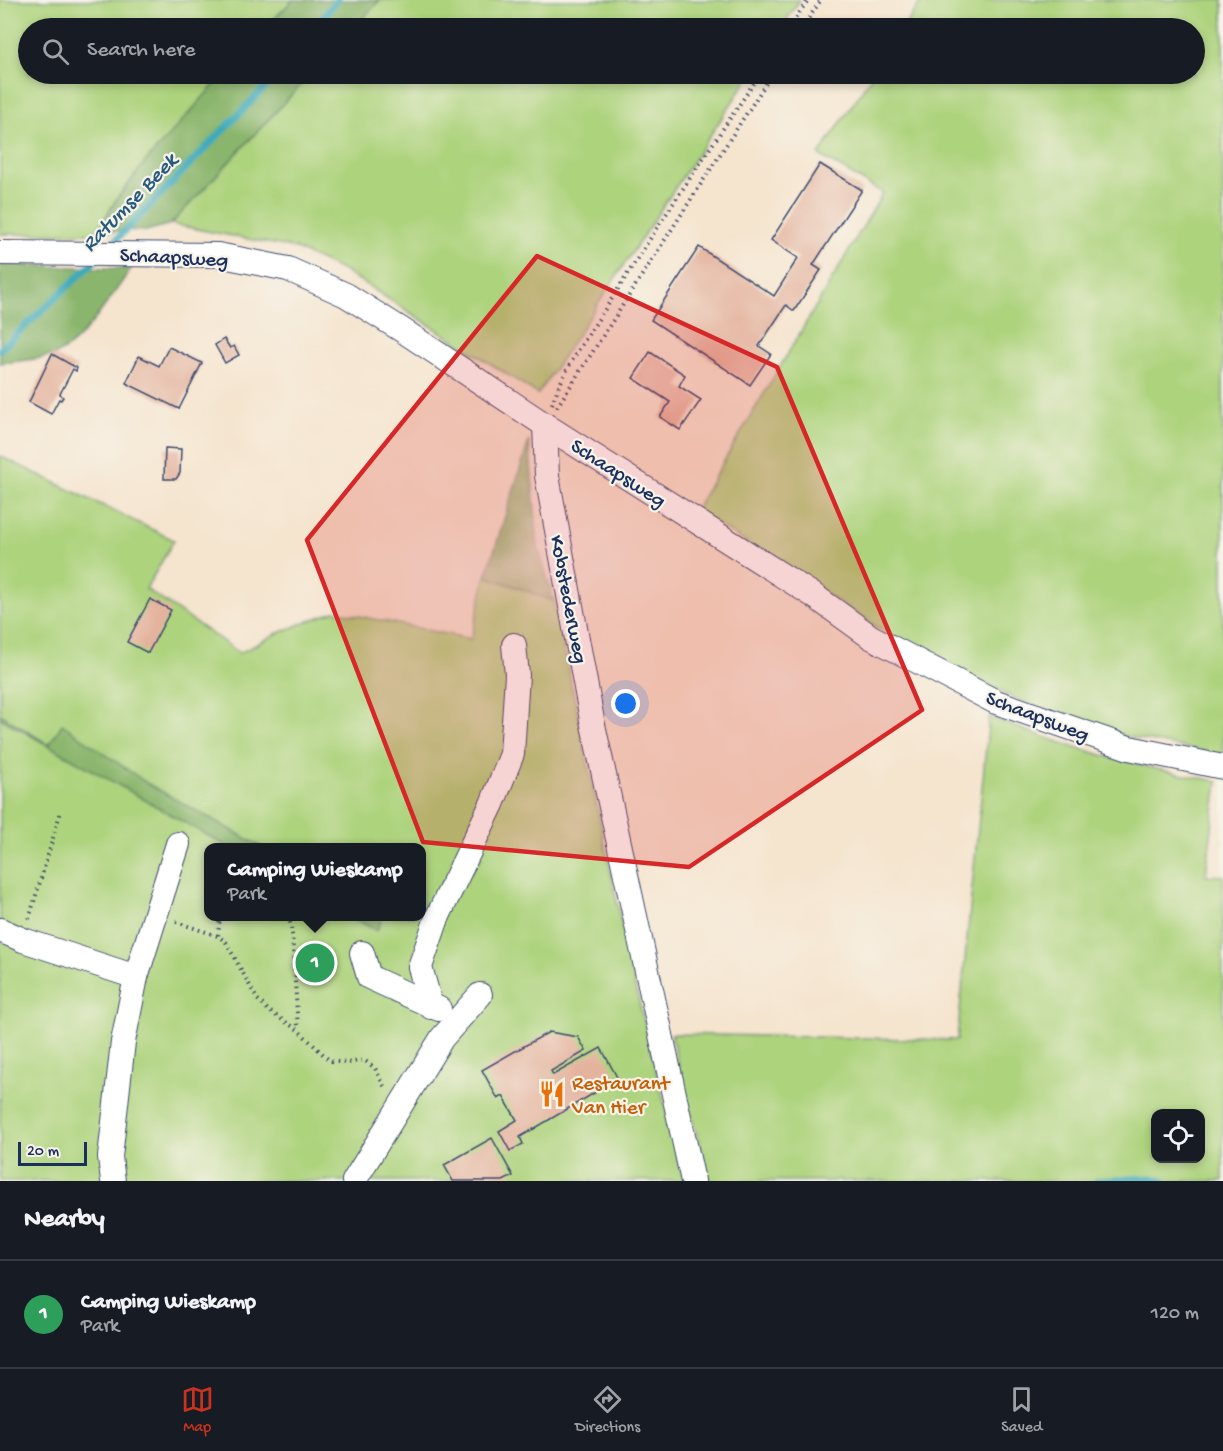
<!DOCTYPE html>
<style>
body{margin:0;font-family:"Gochi Hand",sans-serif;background:#242831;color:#f1f3f6}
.controls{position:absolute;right:18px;bottom:18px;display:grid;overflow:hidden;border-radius:12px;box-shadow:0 3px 9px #0003}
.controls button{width:54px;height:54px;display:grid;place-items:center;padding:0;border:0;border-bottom:2px solid #363941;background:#171b24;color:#f1f3f6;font:30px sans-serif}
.scale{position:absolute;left:18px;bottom:15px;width:69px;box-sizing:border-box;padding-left:6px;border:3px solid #1b2f5e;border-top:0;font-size:16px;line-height:21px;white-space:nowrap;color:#1b2f5e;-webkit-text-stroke:4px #f7f3e8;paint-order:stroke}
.you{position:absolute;left:626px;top:704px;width:21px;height:21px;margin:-15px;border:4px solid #fff;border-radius:50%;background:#1a73e8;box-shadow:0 0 0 9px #1a73e833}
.badge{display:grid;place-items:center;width:39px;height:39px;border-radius:50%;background:#c8321e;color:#fff;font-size:20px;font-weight:700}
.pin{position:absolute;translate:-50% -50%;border:3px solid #fff;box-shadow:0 2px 6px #0006}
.popup{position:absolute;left:204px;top:843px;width:222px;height:78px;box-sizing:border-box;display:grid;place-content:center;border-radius:12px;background:#171b24;filter:drop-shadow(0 2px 4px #0005);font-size:20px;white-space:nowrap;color:#9ea1a6}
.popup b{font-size:22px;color:#f1f3f6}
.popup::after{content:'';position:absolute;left:50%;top:100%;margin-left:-12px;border:12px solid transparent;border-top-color:#171b24}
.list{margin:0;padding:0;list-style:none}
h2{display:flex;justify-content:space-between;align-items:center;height:78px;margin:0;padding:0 24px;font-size:26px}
h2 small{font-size:20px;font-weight:400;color:#9ea1a6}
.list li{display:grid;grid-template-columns:39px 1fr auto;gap:18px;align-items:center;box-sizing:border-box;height:108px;padding:0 24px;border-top:2px solid #363941}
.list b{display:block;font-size:22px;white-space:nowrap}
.list p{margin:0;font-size:20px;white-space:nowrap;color:#9ea1a6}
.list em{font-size:20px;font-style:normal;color:#9ea1a6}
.icon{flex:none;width:33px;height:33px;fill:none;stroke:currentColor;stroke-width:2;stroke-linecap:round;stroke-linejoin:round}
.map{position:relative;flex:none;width:1223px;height:1181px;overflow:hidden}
.search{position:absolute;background:#171b24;box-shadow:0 3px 9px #0003;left:18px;right:18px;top:18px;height:66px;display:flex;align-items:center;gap:15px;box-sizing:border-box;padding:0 21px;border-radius:33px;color:#9ea1a6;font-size:22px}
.sheet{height:186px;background:#171b24}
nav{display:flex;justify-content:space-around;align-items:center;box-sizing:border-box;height:84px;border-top:2px solid #363941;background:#171b24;font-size:16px;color:#9ea1a6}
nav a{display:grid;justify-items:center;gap:3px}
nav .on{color:#c8321e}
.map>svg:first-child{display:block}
.green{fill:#add37d;stroke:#64816e;stroke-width:1.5;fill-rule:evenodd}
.forest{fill:#8ab56c;stroke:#527265;stroke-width:1.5}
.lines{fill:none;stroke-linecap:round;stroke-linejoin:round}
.stream{stroke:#3daabc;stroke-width:7}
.building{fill:#e4b39e}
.minor-casing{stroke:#3c4a6f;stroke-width:26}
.path{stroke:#3c4a6f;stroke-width:4;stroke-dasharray:1.5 4.5;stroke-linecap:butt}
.minor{stroke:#fff;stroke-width:24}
.marked{fill:#d62828;fill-opacity:0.2;stroke:#d62828;stroke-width:4.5;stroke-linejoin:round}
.labels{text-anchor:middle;stroke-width:4.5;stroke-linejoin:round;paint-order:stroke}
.street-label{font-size:21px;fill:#1b2f5e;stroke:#f7f3e8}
.food-label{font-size:21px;fill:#c56008;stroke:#f7f3e8;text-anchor:start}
.water-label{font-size:22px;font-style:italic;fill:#275a7f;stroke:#f7f3e8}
</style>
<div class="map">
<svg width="1223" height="1181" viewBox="0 0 1223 1181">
<rect width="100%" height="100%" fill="#f7f3e8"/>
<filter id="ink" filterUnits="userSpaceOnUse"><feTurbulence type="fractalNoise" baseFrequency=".0167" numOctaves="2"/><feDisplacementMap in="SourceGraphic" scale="12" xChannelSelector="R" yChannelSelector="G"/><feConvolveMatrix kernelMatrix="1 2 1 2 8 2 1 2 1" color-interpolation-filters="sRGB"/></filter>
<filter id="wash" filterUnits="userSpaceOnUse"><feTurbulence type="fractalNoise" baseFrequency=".008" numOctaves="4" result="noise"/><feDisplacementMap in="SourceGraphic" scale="24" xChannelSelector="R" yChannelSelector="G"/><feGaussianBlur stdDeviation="1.35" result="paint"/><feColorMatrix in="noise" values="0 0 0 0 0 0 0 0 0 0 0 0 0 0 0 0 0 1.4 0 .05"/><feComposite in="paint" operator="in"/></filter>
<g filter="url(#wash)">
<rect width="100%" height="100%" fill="#f5e4ce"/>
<g class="green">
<path d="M0,0H293L265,28H28V74H224L116,200L96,233L0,234Z"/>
<path d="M380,0H800L781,28H353Z"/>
<path d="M922,0H1223V755L1119,735L1013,698L899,641L695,510L883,193L819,155L873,74H1194V28H903Z"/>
<path d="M311,74H751L538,394L348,273L294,248L171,224Z"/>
<path d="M0,456L174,540L146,589L240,653L278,633L335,611L471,639L486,576L554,601L631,969L684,1181H0ZM208,848H422V916H208Z"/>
<path d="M989,717C1063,746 1139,768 1218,781L1206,875L1223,876V1181H1146L1137,1178L1109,1181H711L687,1104L671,1034L957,1040ZM1156,1114H1200V1158H1156Z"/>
</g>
<g class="forest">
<path d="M293,0H380L353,28H265Z"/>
<path d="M224,74H311L171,224L146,231L125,230L96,233L116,200L146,161Z"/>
<path d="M0,265H9L131,269C114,292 82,345 56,354C38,360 18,361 0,363Z"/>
<path d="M529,441L538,546L554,601L486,576Z"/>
<path d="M0,714L49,745L62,724L148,784L262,847H228L0,718Z"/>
<path d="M351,917H382L377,931Z"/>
</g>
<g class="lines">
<g class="stream">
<path d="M314,28L337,0"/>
<path d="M108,248L278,74"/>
<path d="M0,350L96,260"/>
<path d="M1097,1181L1151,1178L1163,1181"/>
</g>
</g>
<g id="blocks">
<g class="building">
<path d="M820,164L862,190L813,265L821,270L794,311L786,305L759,346L771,354L750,385L651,320L699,247L774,296L798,258L771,240Z"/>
<path d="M224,339L230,348L234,346L239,355L225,363L215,345Z"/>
<path d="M169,347L202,363L179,409L126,383L139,356L159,366Z"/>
<path d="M650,352L685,375L679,386L701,400L680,430L660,417L670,402L633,378Z"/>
<path d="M52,354L77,368L76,371L73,369L60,394L63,397L61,400L59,399L51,414L29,402Z"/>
<path d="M165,448L181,449L180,473L176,479H164Z"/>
<path d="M150,599L171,610L148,653L127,642Z"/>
<path d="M549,1032L578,1037L586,1051L551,1071L553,1075L601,1048L618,1079L520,1137L523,1144L510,1151L499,1131L517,1120L503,1096L498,1099L482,1070Z"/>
<path d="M492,1138L513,1176L503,1181H453L444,1165Z"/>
</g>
</g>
</g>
<g filter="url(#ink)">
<use href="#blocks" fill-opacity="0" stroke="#3c4a6f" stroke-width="1.5"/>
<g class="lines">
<g class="minor-casing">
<g id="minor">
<path d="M0,253L218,255L288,269L346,295L402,330L545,425L813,595L871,637L996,702L1129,748L1223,767"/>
<path d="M545,425L547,476L592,720L693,1181"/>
<path d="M0,930L23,940L136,977"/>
<path d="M362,953L369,977L439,1009"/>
<path d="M431,1007L420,967L437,918L492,804L512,754L517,675L514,645"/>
<path d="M113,1181L110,1157L123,1042L136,977L178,844"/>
<path d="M354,1181L442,1038L480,995"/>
</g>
</g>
<g class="path">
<path d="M789,28L808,0"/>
<path d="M802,28L821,0"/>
<path d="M552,404C566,363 595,326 618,289C664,216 712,145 760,74"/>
<path d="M557,407L772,74"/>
<path d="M220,916L218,936L226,942L257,999L269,1011L298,1030L330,1061L347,1063L364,1060L375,1068L385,1088"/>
<path d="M289,916L292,934L298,1029"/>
<path d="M29,919L60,814"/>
<path d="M176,922L218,936"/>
</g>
<use href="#minor" class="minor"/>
</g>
</g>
<path class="marked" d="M537,256L777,367L922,710L689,867L423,842L307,540Z"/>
<defs>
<g id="restaurant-bare" transform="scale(2.07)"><path d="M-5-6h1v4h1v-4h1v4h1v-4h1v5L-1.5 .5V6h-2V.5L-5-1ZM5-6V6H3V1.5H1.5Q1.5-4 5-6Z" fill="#e8710a" stroke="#f7f3e8" stroke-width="2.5" paint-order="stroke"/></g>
</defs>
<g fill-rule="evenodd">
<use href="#restaurant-bare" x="552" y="1094"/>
</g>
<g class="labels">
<g class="street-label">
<text transform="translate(174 256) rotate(3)" y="7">Schaapsweg</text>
<text transform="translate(619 472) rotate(33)" y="7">Schaapsweg</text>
<text transform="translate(570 599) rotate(79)" y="7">Kobstederweg</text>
<text transform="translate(1038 715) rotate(21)" y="7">Schaapsweg</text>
</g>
<g class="food-label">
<text x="572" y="1089">Restaurant<tspan x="572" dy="24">Van Hier</tspan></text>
</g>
<g class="water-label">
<text transform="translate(128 201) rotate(-46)" y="8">Ratumse Beek</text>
</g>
</g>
</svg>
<div class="controls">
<button><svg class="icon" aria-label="locate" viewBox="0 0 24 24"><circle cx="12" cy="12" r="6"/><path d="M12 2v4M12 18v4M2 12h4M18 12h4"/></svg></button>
</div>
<div class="scale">20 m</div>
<div class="you"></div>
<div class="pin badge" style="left:315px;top:963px;background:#2e9e5b">1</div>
<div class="popup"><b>Camping Wieskamp</b>Park</div>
<div class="search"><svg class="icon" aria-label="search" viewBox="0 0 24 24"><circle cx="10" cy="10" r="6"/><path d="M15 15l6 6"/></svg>Search here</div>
</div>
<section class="sheet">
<h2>Nearby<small></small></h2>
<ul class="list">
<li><span class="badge" style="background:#2e9e5b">1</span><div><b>Camping Wieskamp</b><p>Park</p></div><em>120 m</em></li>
</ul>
</section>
<nav>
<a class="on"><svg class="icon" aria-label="map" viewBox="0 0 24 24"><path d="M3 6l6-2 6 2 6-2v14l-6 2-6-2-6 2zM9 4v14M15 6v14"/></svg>Map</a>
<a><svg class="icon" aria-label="directions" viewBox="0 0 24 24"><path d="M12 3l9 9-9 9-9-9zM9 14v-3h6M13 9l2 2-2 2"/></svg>Directions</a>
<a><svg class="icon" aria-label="saved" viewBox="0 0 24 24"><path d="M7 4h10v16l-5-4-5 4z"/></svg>Saved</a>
</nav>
